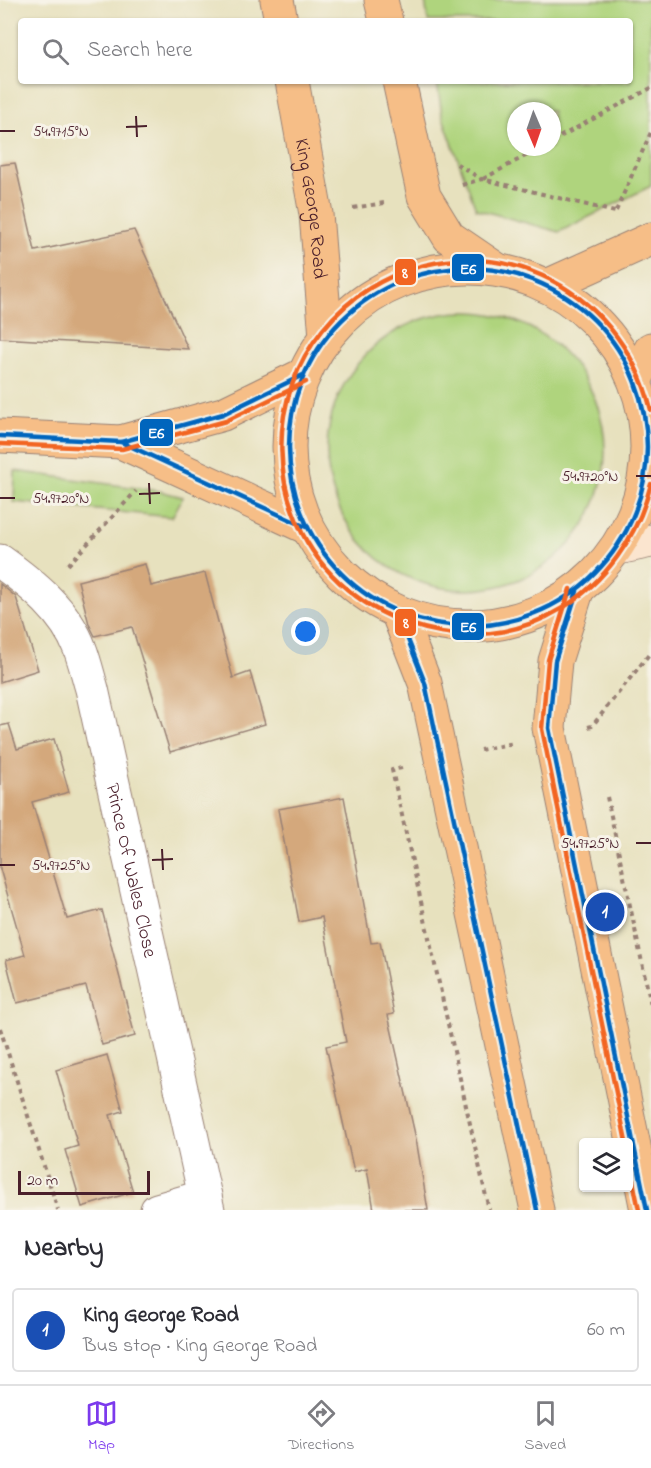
<!DOCTYPE html>
<meta charset="utf-8">
<style>
body{margin:0;font-family:"Indie Flower",sans-serif;background:#f7f7f7;color:#2b2b33}
.controls{position:absolute;right:18px;bottom:18px;display:grid;overflow:hidden;border-radius:6px;box-shadow:0 2px 4px #0004}
.controls button{width:54px;height:54px;display:grid;place-items:center;padding:0;border:0;border-bottom:2px solid #e1e1e2;background:#fff;color:#2b2b33;font:30px sans-serif}
.compass{position:absolute;left:507px;top:102px;width:54px;height:54px;border-radius:50%;background:#fff;box-shadow:0 2px 4px #0004;rotate:178deg}
.scale{position:absolute;left:18px;bottom:15px;width:132px;box-sizing:border-box;padding-left:6px;border:3px solid #4a1f2b;border-top:0;font-size:16px;line-height:21px;white-space:nowrap;color:#4a1f2b;-webkit-text-stroke:4px #f7f3e8;paint-order:stroke}
.you{position:absolute;left:306px;top:632px;width:21px;height:21px;margin:-15px;border:4px solid #fff;border-radius:50%;background:#1a73e8;box-shadow:0 0 0 9px #1a73e833}
.badge{display:grid;place-items:center;width:39px;height:39px;border-radius:50%;background:#7c3aed;color:#fff;font-size:20px;font-weight:700}
.pin{position:absolute;translate:-50% -50%;border:3px solid #fff;box-shadow:0 2px 6px #0006}
.list{margin:0;padding:0;list-style:none}
h2{display:flex;justify-content:space-between;align-items:center;height:78px;margin:0;padding:0 24px;font-size:26px}
h2 small{font-size:20px;font-weight:400;color:#7c7c81}
.list li{display:grid;grid-template-columns:39px 1fr auto;gap:18px;align-items:center;box-sizing:border-box;height:84px;margin:0 12px 12px;padding:0 12px;border:2px solid #e1e1e2;border-radius:6px}
.list b{display:block;font-size:22px;white-space:nowrap}
.list p{margin:0;font-size:20px;white-space:nowrap;color:#7c7c81}
.list em{font-size:20px;font-style:normal;color:#7c7c81}
.icon{flex:none;width:33px;height:33px;fill:none;stroke:currentColor;stroke-width:2;stroke-linecap:round;stroke-linejoin:round}
.map{position:relative;flex:none;width:651px;height:1210px;overflow:hidden}
.search{position:absolute;background:#fff;box-shadow:0 2px 4px #0004;left:18px;right:18px;top:18px;height:66px;display:flex;align-items:center;gap:15px;box-sizing:border-box;padding:0 21px;border-radius:6px;color:#7c7c81;font-size:22px}
.sheet{height:174px;background:#fff}
nav{display:flex;justify-content:space-around;align-items:center;box-sizing:border-box;height:84px;border-top:2px solid #e1e1e2;background:#fff;font-size:16px;color:#7c7c81}
nav a{display:grid;justify-items:center;gap:3px}
nav .on{color:#7c3aed}
.map>svg:first-child{display:block}
.green{fill:#afd47d;stroke:#7c7a54;stroke-width:1.5;fill-rule:evenodd}
.building{fill:#d4a87c}
.lines{fill:none;stroke-linecap:round;stroke-linejoin:round}
.street-casing{stroke:#988074;stroke-width:35}
.secondary-casing{stroke:#988074;stroke-width:35}
.primary-casing{stroke:#988074;stroke-width:35}
.highway-casing{stroke:#988074;stroke-width:35}
.path{stroke:#988074;stroke-width:4;stroke-dasharray:4.5 4.5;stroke-linecap:butt}
.street{stroke:#fff;stroke-width:33}
.secondary{stroke:#fbe5cf;stroke-width:33}
.primary{stroke:#f6be87;stroke-width:33}
.highway{stroke:#f6be87;stroke-width:33}
.bus-1-casing{stroke:#f7f3e8;stroke-width:9}
.bus-2-casing{stroke:#f7f3e8;stroke-width:9}
.bus-1{stroke:#0065bd;stroke-width:4.5}
.bus-2{stroke:#f26522;stroke-width:4.5}
.ticks{fill:none;stroke:#4a1f2b;stroke-width:2}
.labels{text-anchor:middle;stroke-width:6;stroke-linejoin:round;paint-order:stroke}
.street-label{font-size:20px;fill:#4a1f2b;stroke:#f7f3e8}
.ticks-label{font-size:15px;text-anchor:middle;fill:#4a1f2b;stroke:#f7f3e8;stroke-width:6;stroke-linejoin:round;paint-order:stroke}
.line-badge{stroke:#f7f3e8;stroke-width:2}
.badge-label{font-size:16px;text-anchor:middle;font-weight:bold;fill:#fff}
</style>
<div class="map">
<svg width="651" height="1210" viewBox="0 0 651 1210">
<rect width="100%" height="100%" fill="#f7f3e8"/>
<filter id="ink" filterUnits="userSpaceOnUse"><feTurbulence type="fractalNoise" baseFrequency=".0167" numOctaves="2"/><feDisplacementMap in="SourceGraphic" scale="12" xChannelSelector="R" yChannelSelector="G"/><feConvolveMatrix kernelMatrix="1 2 1 2 8 2 1 2 1" color-interpolation-filters="sRGB"/></filter>
<filter id="wash" filterUnits="userSpaceOnUse"><feTurbulence type="fractalNoise" baseFrequency=".008" numOctaves="4" result="noise"/><feDisplacementMap in="SourceGraphic" scale="24" xChannelSelector="R" yChannelSelector="G"/><feGaussianBlur stdDeviation="1.35" result="paint"/><feColorMatrix in="noise" values="0 0 0 0 0 0 0 0 0 0 0 0 0 0 0 0 0 1.4 0 .05"/><feComposite in="paint" operator="in"/></filter>
<g filter="url(#wash)">
<rect width="100%" height="100%" fill="#e7e1be"/>
<g class="green">
<path d="M425,0H651V186L559,232L476,209L442,115L437,81H630V21H428ZM516,111H552V147H516Z"/>
<circle cx="466" cy="451" r="139"/>
<path d="M15,471L159,491L183,497L172,517L14,502Z"/>
</g>
<g id="blocks">
<g class="building">
<path d="M15,163L35,251L134,230L188,349L0,338V165Z"/>
<path d="M145,564L151,586L205,573L233,678L250,672L265,724L170,752L132,627L95,636L89,624L78,581Z"/>
<path d="M0,584L16,597L38,670L0,682Z"/>
<path d="M9,724L17,749L54,739L69,792L32,802L67,919L102,910L135,1036L102,1045L86,986L17,1003L6,960L25,955L0,869V726Z"/>
<path d="M344,797L371,943L380,942L394,1014L388,1015L416,1139L428,1210H374L367,1169L354,1172L326,1046L346,1042L322,917L299,922L278,809Z"/>
<path d="M107,1055L123,1111L110,1115L133,1192L82,1207L65,1150L78,1146L56,1070Z"/>
</g>
</g>
</g>
<g filter="url(#ink)">
<use href="#blocks" fill-opacity="0" stroke="#988074" stroke-width="1.5"/>
<g class="lines">
<g class="street-casing">
<g id="street">
<path id="s1" d="M0,561C32,584 66,611 80,649C85,662 88,676 92,689L208,1210"/>
<path d="M157,1210L205,1196"/>
</g>
</g>
<g class="secondary-casing">
<g id="secondary">
<path d="M643,402L651,410"/>
<path d="M618,548L651,541"/>
</g>
</g>
<g class="primary-casing">
<g id="primary">
<path d="M0,436L121,442L223,414L303,375"/>
<path d="M121,442L306,527"/>
<path d="M577,591L555,661L549,728L647,1210"/>
<path d="M398,614L425,683L537,1210"/>
</g>
</g>
<g class="highway-casing">
<g id="highway">
<path d="M277,0L281,21"/>
<path d="M381,0L386,21"/>
<path id="s2" d="M292,81L316,214L326,337"/>
<path d="M399,81L424,196L449,237L496,269"/>
<circle cx="468" cy="447" r="179"/>
<path d="M547,286L651,239"/>
<path d="M636,379L651,349"/>
</g>
</g>
<g class="path">
<path d="M552,141L651,88"/>
<path d="M457,164L481,179"/>
<path d="M483,179L542,147"/>
<path d="M462,185L482,179L615,212"/>
<path d="M353,208L384,203"/>
<path d="M616,211L651,132"/>
<path d="M68,565L136,491"/>
<path d="M588,727L592,726L651,652"/>
<path d="M480,750L514,743"/>
<path d="M402,768L392,770L489,1210"/>
<path d="M607,797L651,1005"/>
<path d="M0,1028L58,1210"/>
</g>
<use href="#street" class="street"/>
<use href="#secondary" class="secondary"/>
<use href="#primary" class="primary"/>
<use href="#highway" class="highway"/>
<g class="bus-1-casing">
<g id="bus-1">
<circle cx="468" cy="447" r="179"/>
<path d="M0,436L121,442L223,414L303,375"/>
<path d="M121,442L306,527"/>
<path d="M577,591L555,661L549,728L647,1210"/>
<path d="M398,614L425,683L537,1210"/>
</g>
</g>
<g class="bus-2-casing">
<g id="bus-2">
<path d="M651,410C619,283 485,219 370,288C334,310 306,345 292,385C277,427 278,473 294,514C313,567 358,607 410,624C519,662 624,592 651,484"/>
<path d="M0,444L122,449L226,421L306,382"/>
<path d="M570,589L548,660L542,729L626,1142"/>
<path d="M628,1157L639,1210"/>
</g>
</g>
<use href="#bus-1" class="bus-1"/>
<use href="#bus-2" class="bus-2"/>
</g>
</g>
<path class="ticks" d="M136,116L137,137M126,127L147,126M0,131H15M636,476H651M149,483L150,504M139,494L160,493M0,498H15M636,843H651M162,849L163,870M152,860L173,859M0,865H15"/>
<g class="labels">
<g class="street-label">
<text dy="7" stroke="none"><textPath href="#s2" startOffset="129">King George Road</textPath></text>
<text dy="7" stroke="none"><textPath href="#s1" startOffset="348">Prince Of Wales Close</textPath></text>
</g>
</g>
<g class="ticks-label">
<text x="61" y="136">54.9715°N</text>
<text x="590" y="481">54.9720°N</text>
<text x="61" y="503">54.9720°N</text>
<text x="590" y="848">54.9725°N</text>
<text x="61" y="870">54.9725°N</text>
</g>
<g class="line-badge">
<rect x="451" y="253" width="34" height="29" rx="6" fill="#0065bd"/>
<rect x="394" y="258" width="23" height="28" rx="6" fill="#f26522"/>
<rect x="139" y="418" width="35" height="29" rx="6" fill="#0065bd"/>
<rect x="394" y="608" width="23" height="29" rx="6" fill="#f26522"/>
<rect x="451" y="612" width="34" height="29" rx="6" fill="#0065bd"/>
</g>
<g class="badge-label">
<text x="468" y="274">E6</text>
<text x="405" y="278">8</text>
<text x="156" y="438">E6</text>
<text x="406" y="628">8</text>
<text x="468" y="632">E6</text>
</g>
</svg>
<div class="controls">
<button><svg class="icon" aria-label="layers" viewBox="0 0 24 24"><path d="M12 4l9 5-9 5-9-5zM3 14l9 5 9-5"/></svg></button>
</div>
<svg class="compass" viewBox="-18 -18 36 36"><path d="M0-13l5 13h-10z" fill="#e53935"/><path d="M0 13l5-13h-10z" fill="#7c7c81"/></svg>
<div class="scale">20 m</div>
<div class="you"></div>
<div class="pin badge" style="left:605px;top:912px;background:#1a4fb4">1</div>
<div class="search"><svg class="icon" aria-label="search" viewBox="0 0 24 24"><circle cx="10" cy="10" r="6"/><path d="M15 15l6 6"/></svg>Search here</div>
</div>
<section class="sheet">
<h2>Nearby<small></small></h2>
<ul class="list">
<li><span class="badge" style="background:#1a4fb4">1</span><div><b>King George Road</b><p>Bus stop · King George Road</p></div><em>60 m</em></li>
</ul>
</section>
<nav>
<a class="on"><svg class="icon" aria-label="map" viewBox="0 0 24 24"><path d="M3 6l6-2 6 2 6-2v14l-6 2-6-2-6 2zM9 4v14M15 6v14"/></svg>Map</a>
<a><svg class="icon" aria-label="directions" viewBox="0 0 24 24"><path d="M12 3l9 9-9 9-9-9zM9 14v-3h6M13 9l2 2-2 2"/></svg>Directions</a>
<a><svg class="icon" aria-label="saved" viewBox="0 0 24 24"><path d="M7 4h10v16l-5-4-5 4z"/></svg>Saved</a>
</nav>
